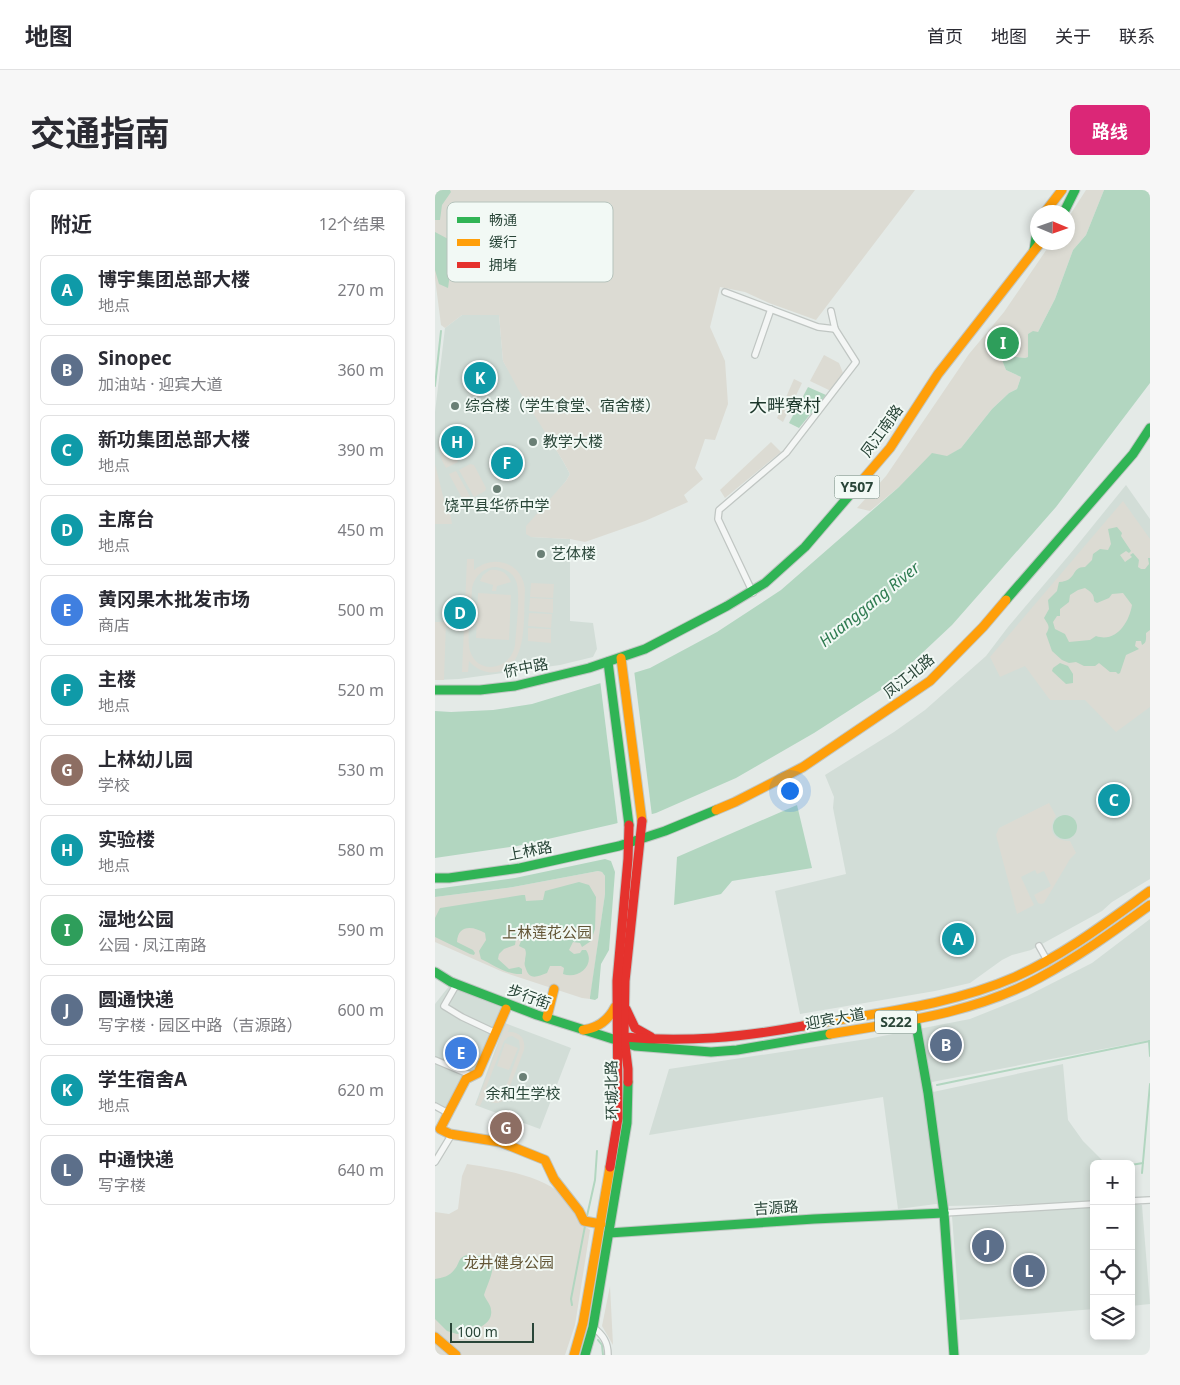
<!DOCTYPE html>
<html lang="zh">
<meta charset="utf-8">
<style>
body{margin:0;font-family:"Noto Sans","Noto Sans SC",sans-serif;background:#f7f7f7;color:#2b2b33}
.controls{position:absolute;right:15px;bottom:15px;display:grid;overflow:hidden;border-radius:8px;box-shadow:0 2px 8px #0003}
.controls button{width:45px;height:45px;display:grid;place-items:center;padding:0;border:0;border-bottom:1px solid #e1e1e2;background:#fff;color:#2b2b33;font:25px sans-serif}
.compass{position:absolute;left:595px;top:15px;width:45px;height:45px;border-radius:50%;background:#fff;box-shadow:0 2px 8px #0003;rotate:92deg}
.scale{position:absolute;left:15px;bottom:12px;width:84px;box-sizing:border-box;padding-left:5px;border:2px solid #294538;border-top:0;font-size:14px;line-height:18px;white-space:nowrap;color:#294538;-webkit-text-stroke:4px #f2f9f5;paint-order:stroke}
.you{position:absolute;left:354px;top:600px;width:18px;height:18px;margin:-12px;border:4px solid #fff;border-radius:50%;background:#1a73e8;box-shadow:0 0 0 8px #1a73e833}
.badge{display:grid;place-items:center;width:32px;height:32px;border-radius:50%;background:#db2777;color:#fff;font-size:16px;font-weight:700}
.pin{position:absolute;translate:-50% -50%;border:2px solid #fff;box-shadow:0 1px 5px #0006}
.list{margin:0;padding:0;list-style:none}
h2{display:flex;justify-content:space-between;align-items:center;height:65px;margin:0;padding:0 20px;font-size:21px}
h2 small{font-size:16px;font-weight:400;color:#7c7c81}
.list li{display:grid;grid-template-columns:32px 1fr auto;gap:15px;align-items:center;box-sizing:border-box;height:70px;margin:0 10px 10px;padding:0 10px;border:1px solid #e1e1e2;border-radius:8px}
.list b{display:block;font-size:19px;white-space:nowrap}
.list p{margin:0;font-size:16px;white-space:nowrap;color:#7c7c81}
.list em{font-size:16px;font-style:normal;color:#7c7c81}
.icon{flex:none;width:28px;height:28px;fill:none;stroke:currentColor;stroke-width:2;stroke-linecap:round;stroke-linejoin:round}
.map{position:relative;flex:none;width:715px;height:1165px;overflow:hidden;border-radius:8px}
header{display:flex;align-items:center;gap:30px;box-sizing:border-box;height:70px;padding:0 25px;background:#fff;border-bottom:1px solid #e1e1e2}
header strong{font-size:24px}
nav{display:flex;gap:28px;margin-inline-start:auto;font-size:18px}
.intro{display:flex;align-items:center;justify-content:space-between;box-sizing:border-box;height:120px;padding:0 30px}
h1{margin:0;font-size:35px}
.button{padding:12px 22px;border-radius:8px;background:#db2777;color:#fff;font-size:18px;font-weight:700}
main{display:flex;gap:30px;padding:0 30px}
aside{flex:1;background:#fff;border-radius:8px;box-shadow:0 2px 8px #0003}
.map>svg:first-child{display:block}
.built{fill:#d2ddd7}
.green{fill:#dcdbd3;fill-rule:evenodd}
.water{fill:#b2d6c0;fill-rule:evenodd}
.pier{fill:#e4eae7}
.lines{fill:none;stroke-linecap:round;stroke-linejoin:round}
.stream{stroke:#b2d6c0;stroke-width:2}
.street-casing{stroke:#c0c6c3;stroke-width:8}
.fast-casing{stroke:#c0c6c3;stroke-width:11}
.slow-casing{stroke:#c0c6c3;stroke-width:11}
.jam-casing{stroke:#c0c6c3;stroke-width:11}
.street{stroke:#f4f6f5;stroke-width:5.5}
.fast{stroke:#30b455;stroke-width:9}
.slow{stroke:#ff9f0a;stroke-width:9}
.jam{stroke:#e5322d;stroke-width:9}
.poi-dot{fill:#6a7f75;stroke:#f2f9f5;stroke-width:2}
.labels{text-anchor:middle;stroke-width:4;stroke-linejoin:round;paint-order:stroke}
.shield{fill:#f2f9f5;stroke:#657b71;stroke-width:1}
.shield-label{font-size:14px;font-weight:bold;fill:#294538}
.poi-label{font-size:15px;fill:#294538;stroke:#f2f9f5;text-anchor:start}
.street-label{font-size:15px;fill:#294538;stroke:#f2f9f5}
.park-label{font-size:15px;fill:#625535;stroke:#f2f9f5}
.water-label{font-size:16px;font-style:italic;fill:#307c52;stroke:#f2f9f5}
.quarter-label{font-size:18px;fill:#1b362a;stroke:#f2f9f5}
.key{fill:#f2f9f5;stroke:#b6c3bc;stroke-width:1}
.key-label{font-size:14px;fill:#294538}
</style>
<header>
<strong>地图</strong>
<nav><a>首页</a><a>地图</a><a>关于</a><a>联系</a></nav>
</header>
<div class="intro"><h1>交通指南</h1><a class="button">路线</a></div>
<main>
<aside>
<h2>附近<small>12个结果</small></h2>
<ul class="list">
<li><span class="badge" style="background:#0f9aa8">A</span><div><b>博宇集团总部大楼</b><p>地点</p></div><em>270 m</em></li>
<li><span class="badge" style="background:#5c6f8a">B</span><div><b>Sinopec</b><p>加油站 · 迎宾大道</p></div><em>360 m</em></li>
<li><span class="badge" style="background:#0f9aa8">C</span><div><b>新功集团总部大楼</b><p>地点</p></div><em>390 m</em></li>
<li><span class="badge" style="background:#0f9aa8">D</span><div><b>主席台</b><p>地点</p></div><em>450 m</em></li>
<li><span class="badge" style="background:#3f7fe0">E</span><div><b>黄冈果木批发市场</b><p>商店</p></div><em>500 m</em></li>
<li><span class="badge" style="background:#0f9aa8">F</span><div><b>主楼</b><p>地点</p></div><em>520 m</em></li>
<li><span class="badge" style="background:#8d6e63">G</span><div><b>上林幼儿园</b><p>学校</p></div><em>530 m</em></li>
<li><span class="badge" style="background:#0f9aa8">H</span><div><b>实验楼</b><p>地点</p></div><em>580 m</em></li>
<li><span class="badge" style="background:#2e9e5b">I</span><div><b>湿地公园</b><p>公园 · 凤江南路</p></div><em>590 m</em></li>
<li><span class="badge" style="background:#5c6f8a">J</span><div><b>圆通快递</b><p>写字楼 · 园区中路（吉源路）</p></div><em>600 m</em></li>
<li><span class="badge" style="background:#0f9aa8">K</span><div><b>学生宿舍A</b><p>地点</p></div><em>620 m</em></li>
<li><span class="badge" style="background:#5c6f8a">L</span><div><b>中通快递</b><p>写字楼</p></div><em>640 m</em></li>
</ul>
</aside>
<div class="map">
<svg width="715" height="1165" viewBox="0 0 715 1165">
<rect width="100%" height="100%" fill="#e4eae7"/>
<g class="built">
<path d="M27,125H64L68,171L128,271L135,284L131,291L117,308L96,347L135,349V431L158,433L162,459L158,467L125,475L24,489L0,490V222L10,138Z"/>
<path d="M691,295L715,329V689L677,712L667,721L596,760L577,765L567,770L535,793L500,801L365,824L340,701L411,684L398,618L399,607L390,585L459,542L490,520L551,466L573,437L635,364Z"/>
<path d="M715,729V850L497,892L498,902L628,874L633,930L648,951L670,973L659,974V1013L512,1016L501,1014L463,1019L448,907L214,945L234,879L432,849L535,829L592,806L657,773Z"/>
<path d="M15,795L71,819L43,883L31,889L13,923L0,916V814Z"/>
<path d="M70,833L136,858L105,939L40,915Z"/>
<path d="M659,1014V1119L525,1130L517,1026Z"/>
<path d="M696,1014L707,1015L715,1114L696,1116Z"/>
</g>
<g class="green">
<path d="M0,0H480L381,130L334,113L310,102L285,97L275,137L290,171L293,214L280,250L270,249L260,278L268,289L249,305L253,312L210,331L150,352L135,349L96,347L91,344V336L131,291L135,284L128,271L83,199L68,171L64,125H27L10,138L6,135L0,88Z"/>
<path d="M651,0H669L651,45L638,60L620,109L603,142L593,144V167L590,168L570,166L562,163L560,166L567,170L571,180L586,187L582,199L574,203L557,219L526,258L464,297L435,321L422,318L451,286L534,164L569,122L616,53L632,52L633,28Z"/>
<path d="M389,165L404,173L408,183L396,201L375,191Z"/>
<path d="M359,189L367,193L348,232L342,228Z"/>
<path d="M7,242L23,272L11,278C5,268 0,253 7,242Z"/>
<path d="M336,252L346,262L290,308L285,300Z"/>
<path d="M0,274L10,314L14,315L17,334H0Z"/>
<path d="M35,274L39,275L51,298L50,301L39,307L24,280Z"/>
<path d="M21,281L36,308L29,312L14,284Z"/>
<path d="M688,311L715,349V517L681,542L650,510H615L590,476L565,487L555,467Z"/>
<path d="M32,369H39V380C59,363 88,373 90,400C88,425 94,477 62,482C50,484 41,479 34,471L33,482H27ZM62,377C71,379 78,383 81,391C86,403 81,440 80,455C76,480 43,486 35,461C31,448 37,413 37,398C40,385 49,377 62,377Z"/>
<path d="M55,380C66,379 72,383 76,392L62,396L61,401H57L58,395L45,391L48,385Z"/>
<path d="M96,393L119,394L118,408L95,407Z"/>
<path d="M43,403L76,405L74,450L41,448Z"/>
<path d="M95,408L118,409V423L94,421Z"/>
<path d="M94,423L117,424L116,438L93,436Z"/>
<path d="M0,432H11L9,490H0Z"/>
<path d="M93,438L116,439V453L93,451Z"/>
<path d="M614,613L621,626C612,640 618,651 635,651L641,663L635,669L609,713L606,714L603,713L599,705L616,696L609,681L602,684L600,680L586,687L599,715L582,724L561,645L564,638Z"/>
<path d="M163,681L167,682L170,686V704L155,809L147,808L68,782L0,752V707L78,697Z"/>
<path d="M71,835L75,836L73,842C84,841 91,848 89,860L70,909C63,915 55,914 49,907L45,916L41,915ZM77,846L84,850L85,858L68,905L64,908L58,909L53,906L51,898L69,851L73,847Z"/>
<path d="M70,853L83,858L74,880L62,876Z"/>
<path d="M32,974C58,978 106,985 126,1004C137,1016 140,1030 155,1040L140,1135L130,1165H0V1022L14,1024L23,1019L27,986Z"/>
<path d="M175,1096L178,1155L167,1136Z"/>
</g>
<g class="water">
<path d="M0,0H15L16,2L7,15L5,30H0Z"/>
<path d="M669,0H715V193L621,317L517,435L452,496L379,543L301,588L221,623L179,634L82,656L0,668V521L16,522L58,520L97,514L215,478L282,442L346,400L464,297L497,263L512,266L526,258L557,219L574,203L582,199L586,187L571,180L567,170L560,165L562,163L570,166L590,168L593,167V144L598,141L603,142L620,109L638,60L651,45Z"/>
<path d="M0,42L15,50V84L13,98L4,94L0,80Z"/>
<path d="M373,197L391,205L364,238L354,233Z"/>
<path d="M682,337L687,343L686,346L696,361L694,363L691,361L685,365L690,372L697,367L695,365L698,363L704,370L703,377L706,379H710L714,374L713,368H715V440L711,443C711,448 712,453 707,455L706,451H701L700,456L704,459L691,465L685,483L683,484L681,482H675L664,473L660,476H649L641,472L634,473L627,470L617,461L611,444C616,436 613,435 609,428L614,419L613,410L622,401L624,392C643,391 635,377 650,377L657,370L658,364L665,359L673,360L676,354L673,339ZM650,398C656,402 659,404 659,411L662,413L674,408L677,404L688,403L697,415C694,433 681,453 661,446L655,450L634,452L630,444L620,439L618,432L622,426H625V419L634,412L635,405L643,400Z"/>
<path d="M625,473L633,476L638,484V493L631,494L617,481L618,478Z"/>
<path d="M362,615L377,678L297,691L286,704L239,715L242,667Z"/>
<circle cx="630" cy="637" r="12"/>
<path d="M170,669L176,671L180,682L174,760L166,774L163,808L160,810L155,809V807L170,704V686L167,682L163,681L78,697L0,707V699L80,688Z"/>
<path d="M144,692L154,695L161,707L160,739L156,751L147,757L145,753L138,752L134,760L139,764L145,763L147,760H151C161,775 143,790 128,784L129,778L126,776H115L112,783C103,786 95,791 91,779C90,776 89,775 90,771C90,766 92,764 90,759L84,756L86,751L84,748L81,749L80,755L69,759L64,764L63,769L74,779L84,777L87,779V784C72,785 59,775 46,769L44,761L51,750L50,743C38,736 23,734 22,752L38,760L40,763L39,765L35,764L0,747V728L5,718L87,705H90L91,711L108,710L110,701Z"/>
<path d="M32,1065C69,1066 57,1081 49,1105C51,1110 56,1115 56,1120C59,1136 34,1143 22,1144L12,1141L0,1129V1089C7,1088 15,1086 19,1080C25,1074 22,1068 32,1065Z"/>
</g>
<path class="pier" d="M199,480L217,626L183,636L165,490Z"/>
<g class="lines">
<g class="stream">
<path d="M0,196L6,141"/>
<path d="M714,851L715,866"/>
<path d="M502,895L715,851"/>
<path d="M696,975L708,973"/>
<path d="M707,983L715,894"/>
<path d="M152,1026L160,990L162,961"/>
<path d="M137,1115L136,1109L150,1036"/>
<path d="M163,1150L167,1155L168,1165"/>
</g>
<g class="street-casing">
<g id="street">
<path d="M290,102L383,137L400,139"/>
<path d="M320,165L336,119"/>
<path d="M318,403L283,329L284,320L351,263L421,172L400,139L396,121"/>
<path d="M604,756L613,772"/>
<path d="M20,797L9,816L27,827L61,843"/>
<path d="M0,870L38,886"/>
<path d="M0,916L13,923"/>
<path d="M0,972L17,944"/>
<path d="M696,1011L715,1010"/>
<path d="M509,1023L659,1014"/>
<path d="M158,1137C168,1145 173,1152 173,1165"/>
</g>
</g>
<g class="fast-casing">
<g id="fast">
<path d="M629,22L640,0"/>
<path d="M599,60L602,41"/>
<path d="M571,410L698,264L715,238"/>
<path d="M173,472L194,635"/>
<path d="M0,500H45L80,496L154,478L210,459L292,416L330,393L370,357L419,300"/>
<path d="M0,688H14L85,678L184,656L230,641L281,620"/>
<path d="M0,782L16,792L102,825L200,856L276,862L302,860L395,844"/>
<path d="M480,829L493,903L509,1023L519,1165"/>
<path d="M174,1043L379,1029L509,1023"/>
<path d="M150,1165L158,1137L192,933L193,892"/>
</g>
</g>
<g class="slow-casing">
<g id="slow">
<path d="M610,22L627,0"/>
<path d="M419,300L455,258L503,184L606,52"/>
<path d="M186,468L207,631"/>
<path d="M281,620L300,612L368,577L495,491L548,437L571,410"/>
<path d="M71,819L43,883L31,889L5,939L15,944L65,952L110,970L119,989L144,1021L149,1031L166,1034"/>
<path d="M112,827L119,799"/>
<path d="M368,836C439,823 514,816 580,787C629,765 672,732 715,701"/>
<path d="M148,840C163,838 173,831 180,817"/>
<path d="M395,844C466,832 540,823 604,788C643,767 679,741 715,715"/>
<path d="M0,1147L21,1165"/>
<path d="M139,1165L148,1133L175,977"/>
</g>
</g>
<g class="jam-casing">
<g id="jam">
<path d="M191,819L200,838L216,847"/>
<path d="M189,847C250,853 308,847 368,836"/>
<path d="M193,892V879L189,847L190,791L207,631"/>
<path d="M175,977L183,928L182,791L193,669L194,635"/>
</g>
</g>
<use href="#street" class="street"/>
<use href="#fast" class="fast"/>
<use href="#slow" class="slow"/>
<use href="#jam" class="jam"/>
</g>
<g class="poi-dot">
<circle cx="20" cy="216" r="5"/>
<circle cx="98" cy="252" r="5"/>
<circle cx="62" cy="299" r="5"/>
<circle cx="106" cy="364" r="5"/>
<circle cx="88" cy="887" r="5"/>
</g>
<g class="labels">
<g class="shield">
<rect x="399.5" y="285.5" width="45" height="23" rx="4"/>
<rect x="440" y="820.5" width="42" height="23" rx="4"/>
</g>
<g class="shield-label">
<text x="422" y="302">Y507</text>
<text x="461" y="837">S222</text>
</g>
<g class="poi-label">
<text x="30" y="221">综合楼（学生食堂、宿舍楼）</text>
<text x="108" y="257">教学大楼</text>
<text x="62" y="321" text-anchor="middle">饶平县华侨中学</text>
<text x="116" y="369">艺体楼</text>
<text x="88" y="909" text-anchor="middle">余和生学校</text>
</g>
<g class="street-label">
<text transform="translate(447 241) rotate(-54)" y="5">凤江南路</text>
<text transform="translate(91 478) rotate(-11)" y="5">侨中路</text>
<text transform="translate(474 486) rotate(-39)" y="5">凤江北路</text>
<text transform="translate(95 661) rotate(-11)" y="5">上林路</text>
<text transform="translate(94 807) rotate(20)" y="5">步行街</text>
<text transform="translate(400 829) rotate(-10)" y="5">迎宾大道</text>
<text transform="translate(177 900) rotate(-91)" y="5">环城北路</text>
<text transform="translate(341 1018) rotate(-4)" y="5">吉源路</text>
</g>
<g class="park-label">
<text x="112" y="748">上林莲花公园</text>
<text x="74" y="1078">龙井健身公园</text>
</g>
<g class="water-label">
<text transform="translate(434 414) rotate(-39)" y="6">Huanggang River</text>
</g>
<g class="quarter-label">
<text x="350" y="222">大畔寮村</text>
</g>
</g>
<rect x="12" y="12" width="166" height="80" rx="8" class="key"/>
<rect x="22" y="27" width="23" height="6" fill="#30b455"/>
<rect x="22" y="49" width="23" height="7" fill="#ff9f0a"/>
<rect x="22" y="72" width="23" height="6" fill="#e5322d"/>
<g class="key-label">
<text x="54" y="35">畅通</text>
<text x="54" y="57">缓行</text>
<text x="54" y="80">拥堵</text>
</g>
</svg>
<div class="controls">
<button>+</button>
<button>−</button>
<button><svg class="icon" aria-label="locate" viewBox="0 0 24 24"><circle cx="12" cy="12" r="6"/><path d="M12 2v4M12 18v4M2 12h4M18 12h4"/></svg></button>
<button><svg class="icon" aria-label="layers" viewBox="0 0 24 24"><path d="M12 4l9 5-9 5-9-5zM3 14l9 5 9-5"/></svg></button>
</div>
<svg class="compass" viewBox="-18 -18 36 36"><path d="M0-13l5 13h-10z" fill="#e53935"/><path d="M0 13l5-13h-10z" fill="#7c7c81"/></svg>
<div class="scale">100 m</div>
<div class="you"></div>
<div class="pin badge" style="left:523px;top:749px;background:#0f9aa8">A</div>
<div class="pin badge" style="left:511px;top:855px;background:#5c6f8a">B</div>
<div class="pin badge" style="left:679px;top:610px;background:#0f9aa8">C</div>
<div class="pin badge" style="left:25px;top:423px;background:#0f9aa8">D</div>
<div class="pin badge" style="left:26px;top:863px;background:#3f7fe0">E</div>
<div class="pin badge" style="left:72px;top:273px;background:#0f9aa8">F</div>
<div class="pin badge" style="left:71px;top:938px;background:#8d6e63">G</div>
<div class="pin badge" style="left:22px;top:252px;background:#0f9aa8">H</div>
<div class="pin badge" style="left:568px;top:153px;background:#2e9e5b">I</div>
<div class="pin badge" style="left:553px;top:1056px;background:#5c6f8a">J</div>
<div class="pin badge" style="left:45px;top:188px;background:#0f9aa8">K</div>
<div class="pin badge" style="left:594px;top:1081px;background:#5c6f8a">L</div>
</div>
</main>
